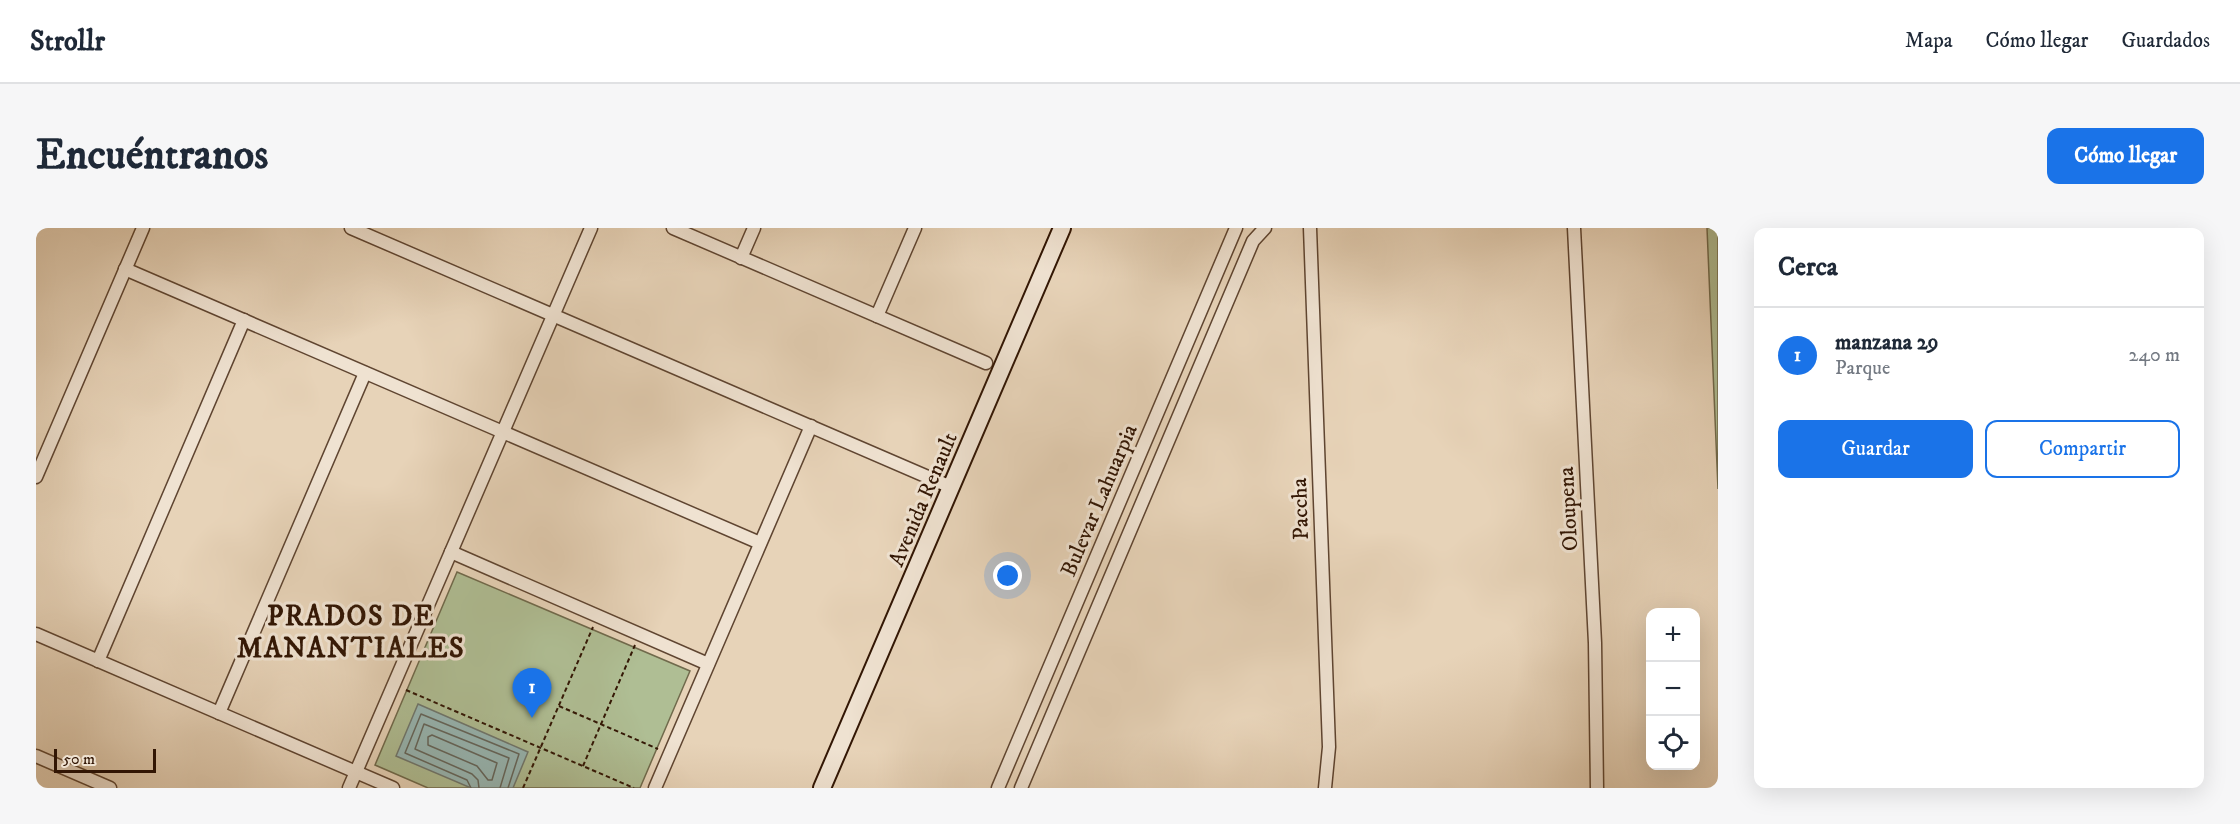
<!DOCTYPE html>
<html lang="es">
<meta charset="utf-8">
<style>
body{margin:0;font-family:"IM FELL DW Pica",serif;background:#f6f6f7;color:#1f2937}
.controls{position:absolute;right:18px;bottom:18px;display:grid;overflow:hidden;border-radius:12px;box-shadow:0 6px 24px #0002}
.controls button{width:54px;height:54px;display:grid;place-items:center;padding:0;border:0;border-bottom:2px solid #e0e1e3;background:#fff;color:#1f2937;font:30px sans-serif}
.scale{position:absolute;left:18px;bottom:15px;width:102px;box-sizing:border-box;padding-left:6px;border:3px solid #321604;border-top:0;font-size:16px;line-height:21px;white-space:nowrap;color:#321604;-webkit-text-stroke:4px #efe2d1;paint-order:stroke}
.you{position:absolute;left:972px;top:348px;width:21px;height:21px;margin:-15px;border:4px solid #fff;border-radius:50%;background:#1a73e8;box-shadow:0 0 0 9px #1a73e833}
.badge{display:grid;place-items:center;width:39px;height:39px;border-radius:50%;background:#1a73e8;color:#fff;font-size:20px;font-weight:700}
.pin{position:absolute;translate:-50% -50px;filter:drop-shadow(0 2px 3px #0008)}
.pin::after{content:'';position:absolute;top:32px;width:21px;height:18px;background:inherit;clip-path:polygon(0 0,100% 0,50% 100%)}
.list{margin:0;padding:0;list-style:none}
h2{display:flex;justify-content:space-between;align-items:center;height:78px;margin:0;padding:0 24px;font-size:26px}
h2 small{font-size:20px;font-weight:400;color:#747a83}
.list li{display:grid;grid-template-columns:39px 1fr auto;gap:18px;align-items:center;box-sizing:border-box;height:96px;padding:0 24px;border-top:2px solid #e0e1e3}
.list b{display:block;font-size:22px;white-space:nowrap}
.list p{margin:0;font-size:20px;white-space:nowrap;color:#747a83}
.list em{font-size:20px;font-style:normal;color:#747a83}
.actions{display:flex;gap:12px;padding:18px 24px}
.actions a{flex:1;padding:14px 0;border:2px solid #1a73e8;border-radius:12px;text-align:center;font-size:21px;color:#1a73e8}
.actions .main{background:#1a73e8;color:#fff}
.icon{flex:none;width:33px;height:33px;fill:none;stroke:currentColor;stroke-width:2;stroke-linecap:round;stroke-linejoin:round}
.map{position:relative;flex:none;width:1682px;height:560px;overflow:hidden;border-radius:12px}
header{display:flex;align-items:center;gap:36px;box-sizing:border-box;height:84px;padding:0 30px;background:#fff;border-bottom:2px solid #e0e1e3}
header strong{font-size:28px}
nav{display:flex;gap:33px;margin-inline-start:auto;font-size:21px}
.intro{display:flex;align-items:center;justify-content:space-between;box-sizing:border-box;height:144px;padding:0 36px}
h1{margin:0;font-size:42px}
.button{padding:15px 27px;border-radius:12px;background:#1a73e8;color:#fff;font-size:21px;font-weight:700}
main{display:flex;gap:36px;padding:0 36px}
aside{flex:1;background:#fff;border-radius:12px;box-shadow:0 6px 24px #0002}
.map>svg:first-child{display:block}
.green{fill:#afbe94;stroke:#706a4c;stroke-width:1.5}
.water{fill:#97b7b4;stroke:#6f776e;stroke-width:1.5}
.lines{fill:none;stroke-linecap:round;stroke-linejoin:round}
.shore{stroke:#64665c;stroke-width:1.5}
.street-casing{stroke:#5f4531;stroke-width:15}
.secondary-casing{stroke:#321604;stroke-width:20}
.path{stroke:#321604;stroke-width:2;stroke-dasharray:4.5 3;stroke-linecap:butt}
.street{stroke:#efe2d1;stroke-width:12}
.secondary{stroke:#efe2d1;stroke-width:16}
.labels{text-anchor:middle;stroke-width:6;stroke-linejoin:round;paint-order:stroke}
.street-label{font-size:22px;fill:#321604;stroke:#efe2d1}
.district-label{font-size:28px;font-weight:bold;letter-spacing:1.5px;fill:#321604;stroke:#efe2d1}
</style>
<header>
<strong>Strollr</strong>
<nav><a>Mapa</a><a>Cómo llegar</a><a>Guardados</a></nav>
</header>
<div class="intro"><h1>Encuéntranos</h1><a class="button">Cómo llegar</a></div>
<main>
<div class="map">
<svg width="1682" height="560" viewBox="0 0 1682 560">
<rect width="100%" height="100%" fill="#e7d3b8"/>
<filter id="stains"><feTurbulence type="fractalNoise" baseFrequency=".00333" numOctaves="4"/><feColorMatrix values="0 0 0 0 .2 0 0 0 0 .09 0 0 0 0 .02 0 0 0 .5 -.17"/></filter>
<radialGradient id="worn" r=".72"><stop offset=".6" stop-color="#630" stop-opacity="0"/><stop offset="1" stop-color="#630" stop-opacity=".3"/></radialGradient>
<g class="green">
<path d="M1671,0H1682V261Z"/>
<path d="M421,344L654,443L604,560H392L339,537Z"/>
</g>
<path class="water" d="M382,476L492,524L477,560H435L360,528Z"/>
<g class="lines">
<g class="shore">
<path d="M396,507L461,535L456,552H452L441,538L392,517V509Z"/>
<path d="M435,560L431,552L369,525L385,486L483,526L472,560"/>
<path d="M443,560L442,552L436,546L379,521L388,496L473,530L464,560"/>
</g>
<g class="street-casing">
<g id="street">
<path d="M315,0L915,259"/>
<path d="M637,0L950,135"/>
<path d="M1274,0L1293,519L1289,560"/>
<path d="M1538,0L1559,415L1561,560"/>
<path d="M705,30L718,0"/>
<path d="M89,41L724,315"/>
<path d="M841,88L879,0"/>
<path d="M0,249L107,0"/>
<path d="M415,324L672,436"/>
<path d="M0,406L357,560"/>
<path d="M62,433L208,92"/>
<path d="M183,485L329,145"/>
<path d="M0,528L74,560"/>
<path d="M313,560L555,0"/>
<path d="M619,560L775,198"/>
<path d="M962,560L1200,0"/>
<path d="M985,560L1217,13L1229,0"/>
</g>
</g>
<g class="secondary-casing">
<path id="secondary" d="M786,560L1026,0"/>
</g>
<g class="path">
<path d="M370,462L598,560"/>
<path d="M523,478L622,521"/>
<path d="M547,538L599,417"/>
<path d="M487,560L557,399"/>
</g>
<use href="#street" class="street"/>
<use href="#secondary" class="secondary"/>
</g>
<g class="labels">
<g class="street-label">
<text transform="translate(886 271) rotate(-67)" y="8">Avenida Renault</text>
<text transform="translate(1062 272) rotate(-67)" y="8">Bulevar Lahuarpia</text>
<text transform="translate(1263 281) rotate(-92)" y="8">Paccha</text>
<text transform="translate(1531 281) rotate(-93)" y="8">Oloupena</text>
</g>
<g class="district-label">
<text x="315" y="397">PRADOS DE<tspan x="315" dy="32">MANANTIALES</tspan></text>
</g>
</g>
<rect width="100%" height="100%" filter="url(#stains)"/>
<rect width="100%" height="100%" fill="url(#worn)"/>
</svg>
<div class="controls">
<button>+</button>
<button>−</button>
<button><svg class="icon" aria-label="locate" viewBox="0 0 24 24"><circle cx="12" cy="12" r="6"/><path d="M12 2v4M12 18v4M2 12h4M18 12h4"/></svg></button>
</div>
<div class="scale">50 m</div>
<div class="you"></div>
<div class="pin badge" style="left:496px;top:490px">1</div>
</div>
<aside>
<h2>Cerca<small></small></h2>
<ul class="list">
<li><span class="badge">1</span><div><b>manzana 29</b><p>Parque</p></div><em>240 m</em></li>
</ul>
<div class="actions"><a class="main">Guardar</a><a>Compartir</a></div>
</aside>
</main>
